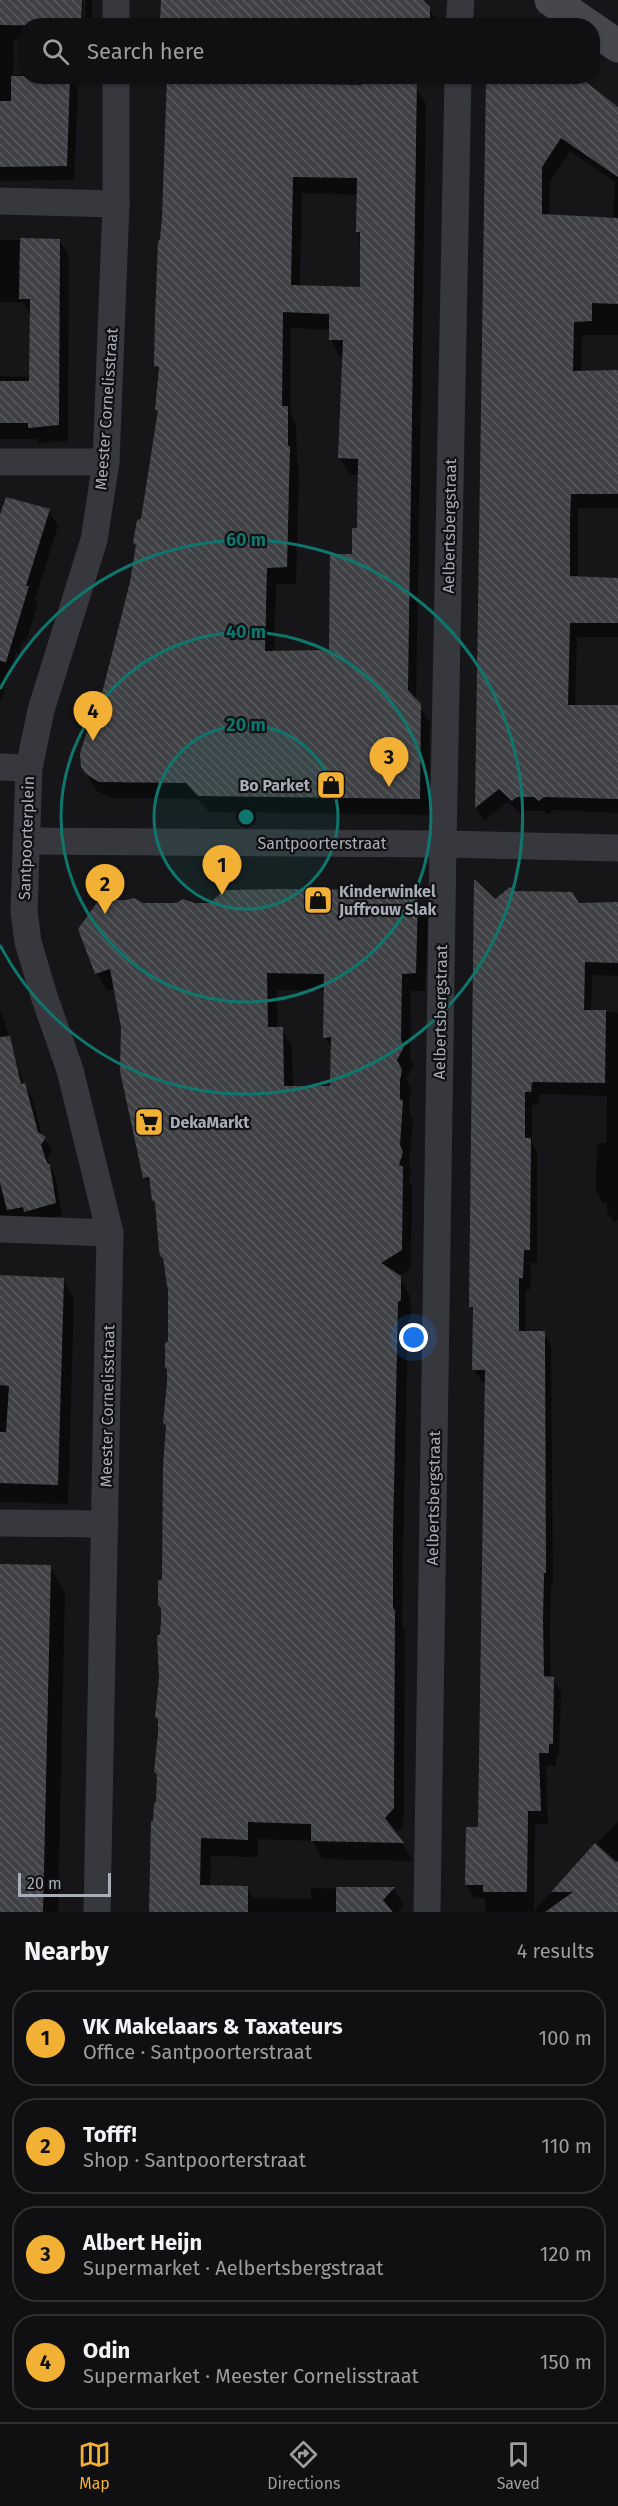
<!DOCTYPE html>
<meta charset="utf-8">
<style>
body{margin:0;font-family:"Fira Sans",sans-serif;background:#1e1e20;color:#f1f3f6}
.scale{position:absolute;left:18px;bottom:15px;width:93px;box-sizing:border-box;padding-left:6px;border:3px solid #a8adb8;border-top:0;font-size:16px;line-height:21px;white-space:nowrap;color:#a8adb8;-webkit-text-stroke:4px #111113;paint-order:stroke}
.you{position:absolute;left:414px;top:1338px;width:21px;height:21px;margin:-15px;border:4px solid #fff;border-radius:50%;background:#1a73e8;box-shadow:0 0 0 9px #1a73e833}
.badge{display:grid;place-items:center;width:39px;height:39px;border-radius:50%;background:#f2b134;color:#111;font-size:20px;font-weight:700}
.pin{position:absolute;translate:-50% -50px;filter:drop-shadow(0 2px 3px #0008)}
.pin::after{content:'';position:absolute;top:32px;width:21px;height:18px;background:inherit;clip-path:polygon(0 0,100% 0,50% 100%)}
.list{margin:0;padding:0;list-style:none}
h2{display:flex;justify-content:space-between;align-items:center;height:78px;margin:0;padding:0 24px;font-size:26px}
h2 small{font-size:20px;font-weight:400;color:#9c9d9f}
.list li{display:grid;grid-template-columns:39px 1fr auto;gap:18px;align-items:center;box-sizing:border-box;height:96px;margin:0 12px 12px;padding:0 12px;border:2px solid #303032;border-radius:24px}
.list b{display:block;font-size:22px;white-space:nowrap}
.list p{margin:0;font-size:20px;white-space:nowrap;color:#9c9d9f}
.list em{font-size:20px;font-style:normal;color:#9c9d9f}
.icon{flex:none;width:33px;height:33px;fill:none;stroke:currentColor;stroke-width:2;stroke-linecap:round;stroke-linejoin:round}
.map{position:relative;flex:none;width:618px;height:1912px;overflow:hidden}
.search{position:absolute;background:#101012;box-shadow:0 2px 4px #0004;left:18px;right:18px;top:18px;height:66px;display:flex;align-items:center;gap:15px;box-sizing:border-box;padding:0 21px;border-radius:24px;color:#9c9d9f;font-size:22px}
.sheet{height:510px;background:#101012}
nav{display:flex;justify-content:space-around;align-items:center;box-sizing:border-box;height:84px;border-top:2px solid #303032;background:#101012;font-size:16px;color:#9c9d9f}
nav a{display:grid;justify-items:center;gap:3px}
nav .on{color:#f2b134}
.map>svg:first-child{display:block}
.shadow{fill:#0007;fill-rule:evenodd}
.building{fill:url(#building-back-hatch);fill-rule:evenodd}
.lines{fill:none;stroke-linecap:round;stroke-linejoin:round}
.street{stroke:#37383d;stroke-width:27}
.secondary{stroke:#45474d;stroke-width:33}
.ring{fill:none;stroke:#0f766e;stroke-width:3}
.labels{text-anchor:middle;stroke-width:4.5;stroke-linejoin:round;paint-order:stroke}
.street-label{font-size:16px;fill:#a8adb8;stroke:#111113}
.poi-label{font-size:16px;font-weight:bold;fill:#a8adb8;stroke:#111113;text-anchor:start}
.centre{fill:#0f766e;stroke:#111113;stroke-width:3}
.ring-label{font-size:18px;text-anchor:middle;font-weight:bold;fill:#0f766e;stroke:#111113;stroke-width:4.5;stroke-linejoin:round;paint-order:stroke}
</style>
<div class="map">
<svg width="618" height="1912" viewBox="0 0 618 1912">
<defs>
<pattern id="building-back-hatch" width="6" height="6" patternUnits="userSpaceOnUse" patternTransform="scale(1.5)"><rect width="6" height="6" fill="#404145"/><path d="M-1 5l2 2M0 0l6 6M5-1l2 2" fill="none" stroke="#595a5e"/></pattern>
</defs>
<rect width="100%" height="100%" fill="#161618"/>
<g class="shadow">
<path d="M0,0H83L82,24H85L86,0H92V26H26V39H14L13,75L70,76L78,90L74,180L0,181Z"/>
<path d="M162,0H421L429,8L439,26H160Z"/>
<path d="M169,76H290V85L416,87L426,104L416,701L430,722L429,815L209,812L197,799L110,798L97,791L82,767L100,707L131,582L137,547L134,542L142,520L159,413L157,410L160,373L156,366ZM302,193L358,195L361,288L300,287ZM291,328L331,330V340L340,357H343L340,458L350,475H360L358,529L330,652L274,653L276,584H296L299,465L297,461L296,425L291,415Z"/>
<path d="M487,89L618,109V335H582L581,373L618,372V508H578V578L618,579V637H577L575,707H618V813L553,810L548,815L544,811H525L521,814L508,802L484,821L476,808ZM570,151L615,182L613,217H606V219L549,216L550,182Z"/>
<path d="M0,240H59L69,256L68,441L39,443L37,439H0V376L30,377V314L23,302H0Z"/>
<path d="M49,510L58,526L35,600L38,604L26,641L22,642L19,654L16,653L0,703V515Z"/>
<path d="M515,893L578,904H618V976L592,975L591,1011L617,1012L618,1014V1219L614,1223L607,1211V1203H603L596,1190L597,1143H606L607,1096L539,1094L538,1105H532V1143L537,1152V1263H531L530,1290H526L525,1332L544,1333L551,1346L553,1585H551L550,1634L551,1678L561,1691L559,1756H556V1766H546L548,1824H535L534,1911L618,1821V1912H486L485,1898H474L466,1885L480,1828L487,1382H482L474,1369L475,1313L471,1306L495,902Z"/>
<path d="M417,898L428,917L425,991H411L410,1059L414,1066L406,1079L412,1089L409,1099L410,1115L413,1120L409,1165L412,1171L409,1182L412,1187L411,1268L399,1276L410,1296L411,1318L408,1320L403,1554L402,1626L405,1631L404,1803L403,1826L396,1834L413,1861L322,1859L313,1841L258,1839V1857L211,1856L210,1887H247L254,1898L311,1899V1888L394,1889L404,1906L399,1912H150L154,1823L158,1803V1776L156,1772L160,1733L170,1291L165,1262L161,1256L157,1206L152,1189L145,1177L115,988L107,991L97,973L143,904ZM277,990L325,991V1037L333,1051L331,1088L293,1087L292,1047L282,1029H277Z"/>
<path d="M0,1008L24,1085L32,1097L42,1136L52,1150L47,1158L56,1179L62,1215L33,1223L0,1219Z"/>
<path d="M0,1276L63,1279L74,1298L68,1504L0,1502Z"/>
<path d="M0,1565L50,1567L65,1592L58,1912H0Z"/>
</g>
<g class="building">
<path d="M0,0H82L81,26L0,25Z"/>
<path d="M161,0H423L430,7V26H174V24L160,23Z"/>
<path d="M11,76H70L67,166L0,167V101H11Z"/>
<path d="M167,76H269V83L362,85V76H417L408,690L421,704L420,799L198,796L186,783L99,782L86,774L81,767L80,753L96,704L99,705L130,582L136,545L133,543L137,520L141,519L158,410H155L159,367L154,366L155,317L158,242L160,239L162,218ZM293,177L357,178L356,232H360V287L291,285ZM283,312L329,314V340H343L338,458L358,459L357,528H352V554H330L329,650L265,651L267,568L287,567L290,446H288V406H282Z"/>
<path d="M486,76H578L618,107V177L561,138L542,167V214L618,218V304L592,303V321L574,322L573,371L618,370V494H571L570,521V576L618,578V623H570L568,705H618V799L544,797L539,801L534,797H517L512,801L499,789L475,808Z"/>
<path d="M20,238L60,239L59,425L28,428V423H0V381H29L30,299H19Z"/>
<path d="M6,497L50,509L26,586H29L6,662L0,661V515Z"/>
<path d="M474,879L495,899L510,887L515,891L572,892L579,903L618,902V963L585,962L584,1010H606L605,1083L532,1082L531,1092H525V1138H531L530,1250H524L523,1278H519V1331H545L546,1573H544L543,1620L544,1676L554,1677L553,1744H549V1753H539L541,1811H528L527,1892H483V1885H465L466,1827H478L485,1370H472L473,1307H469Z"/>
<path d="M277,889L410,890L418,897L416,973L402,974L401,1040L404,1047L397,1060L402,1070L400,1080V1099L403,1101L400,1145L403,1152L399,1165L403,1167L402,1250L381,1263L401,1276V1300L398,1302L393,1535V1608L395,1611L394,1784V1808L385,1818L404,1843L311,1841V1824L248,1822V1840L201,1838L200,1885L248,1886V1912H149L151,1821H153L154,1804L156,1802L157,1774L154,1772L158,1733V1719L155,1717L159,1678L157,1636L160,1634L161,1622V1608L158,1605V1581L162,1579L163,1467L166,1425L163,1423L167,1383V1370L165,1367V1343L168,1341V1291L163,1258L160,1256L159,1250L155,1202L152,1200L149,1177L143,1178L120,1071L121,1027L110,969L95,974L78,929L99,900H126L134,898L143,903H176L183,899L195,903H210L224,890ZM267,973L324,974L323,1038L331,1037L330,1086H284L283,1027H268Z"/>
<path d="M10,1036L21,1084L25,1083L38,1132L46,1137L41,1145L47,1163L50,1165L56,1203L24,1212L23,1207L7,1210L0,1183V1037Z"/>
<path d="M0,1275L64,1278L58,1485L0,1483V1432H6L9,1386L0,1385Z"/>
<path d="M0,1564L51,1565L43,1912H0Z"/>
<path d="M595,1843L616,1862L618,1861V1912H545L573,1892H551Z"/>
<path d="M336,1887H395L383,1900L393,1912H336Z"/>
</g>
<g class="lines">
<g class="street">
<path d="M116,26V0"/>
<path d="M459,26L461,0"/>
<path d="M0,201L116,204"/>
<path d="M0,462H106"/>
<path d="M0,767L29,768"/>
<path d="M26,841L443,844L618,848"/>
<path d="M0,1229L110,1233"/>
<path d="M0,1523L105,1524"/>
<path d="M97,1912L110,1233L70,1070L44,996L28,942L24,911L29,768L41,710L94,540L106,462L116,204V76"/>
<path d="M427,1912L443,844L458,76"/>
</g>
<g class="secondary">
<path d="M551,0L589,26"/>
<path d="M592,28L618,46"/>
</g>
</g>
<circle cx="246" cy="817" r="92" fill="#0f766e" fill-opacity=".12"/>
<g class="ring">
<circle cx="246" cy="817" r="92"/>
<circle cx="246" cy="817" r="185"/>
<path d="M0 689A277 277 0 1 1 0 945"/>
</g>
<defs>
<g id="shop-square" transform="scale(1.5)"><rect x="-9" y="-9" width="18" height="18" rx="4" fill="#f2b134" stroke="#111113"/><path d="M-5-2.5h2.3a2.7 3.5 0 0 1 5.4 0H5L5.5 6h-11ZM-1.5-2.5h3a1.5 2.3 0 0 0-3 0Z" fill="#111"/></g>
<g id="supermarket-square" transform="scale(1.5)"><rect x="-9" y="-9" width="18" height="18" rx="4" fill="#f2b134" stroke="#111113"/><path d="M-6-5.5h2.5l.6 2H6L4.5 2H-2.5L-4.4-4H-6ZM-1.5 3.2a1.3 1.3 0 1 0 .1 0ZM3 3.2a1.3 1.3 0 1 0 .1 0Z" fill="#111"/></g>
</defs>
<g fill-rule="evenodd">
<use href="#shop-square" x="331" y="785"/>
<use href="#shop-square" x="318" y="900"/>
<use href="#supermarket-square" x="149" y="1122"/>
</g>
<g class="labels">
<g class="street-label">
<text transform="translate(106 409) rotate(-86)" y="6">Meester Cornelisstraat</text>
<text transform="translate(449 526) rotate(-89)" y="6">Aelbertsbergstraat</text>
<text transform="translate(26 838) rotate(-88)" y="6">Santpoorterplein</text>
<text x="322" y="849">Santpoorterstraat</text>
<text transform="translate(440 1012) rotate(-89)" y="6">Aelbertsbergstraat</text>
<text transform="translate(107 1406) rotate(-89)" y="6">Meester Cornelisstraat</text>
<text transform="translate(433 1498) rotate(-89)" y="6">Aelbertsbergstraat</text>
</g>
<g class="poi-label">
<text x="310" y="791" text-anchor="end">Bo Parket</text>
<text x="339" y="897">Kinderwinkel<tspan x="339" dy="18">Juffrouw Slak</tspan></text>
<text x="170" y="1128">DekaMarkt</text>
</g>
</g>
<circle cx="246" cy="817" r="9" class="centre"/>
<g class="ring-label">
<text x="246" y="546">60 m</text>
<text x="246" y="638">40 m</text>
<text x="246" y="731">20 m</text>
</g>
</svg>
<div class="scale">20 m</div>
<div class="you"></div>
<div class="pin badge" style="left:222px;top:895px">1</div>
<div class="pin badge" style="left:105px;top:914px">2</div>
<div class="pin badge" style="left:389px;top:787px">3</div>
<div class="pin badge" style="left:93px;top:741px">4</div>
<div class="search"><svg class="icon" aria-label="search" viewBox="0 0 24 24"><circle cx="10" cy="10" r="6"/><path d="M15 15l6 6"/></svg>Search here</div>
</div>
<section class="sheet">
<h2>Nearby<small>4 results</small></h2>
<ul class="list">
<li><span class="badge">1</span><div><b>VK Makelaars &amp; Taxateurs</b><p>Office · Santpoorterstraat</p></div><em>100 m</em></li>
<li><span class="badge">2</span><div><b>Tofff!</b><p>Shop · Santpoorterstraat</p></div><em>110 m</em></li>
<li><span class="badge">3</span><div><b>Albert Heijn</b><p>Supermarket · Aelbertsbergstraat</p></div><em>120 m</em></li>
<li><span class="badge">4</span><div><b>Odin</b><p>Supermarket · Meester Cornelisstraat</p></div><em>150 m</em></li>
</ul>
</section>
<nav>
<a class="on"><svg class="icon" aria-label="map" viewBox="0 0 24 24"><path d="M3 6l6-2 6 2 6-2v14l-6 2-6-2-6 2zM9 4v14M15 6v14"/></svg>Map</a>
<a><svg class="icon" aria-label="directions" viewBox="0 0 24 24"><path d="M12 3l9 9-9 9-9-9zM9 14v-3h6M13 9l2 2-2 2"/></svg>Directions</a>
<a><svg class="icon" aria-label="saved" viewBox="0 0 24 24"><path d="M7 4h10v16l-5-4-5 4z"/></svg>Saved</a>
</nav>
